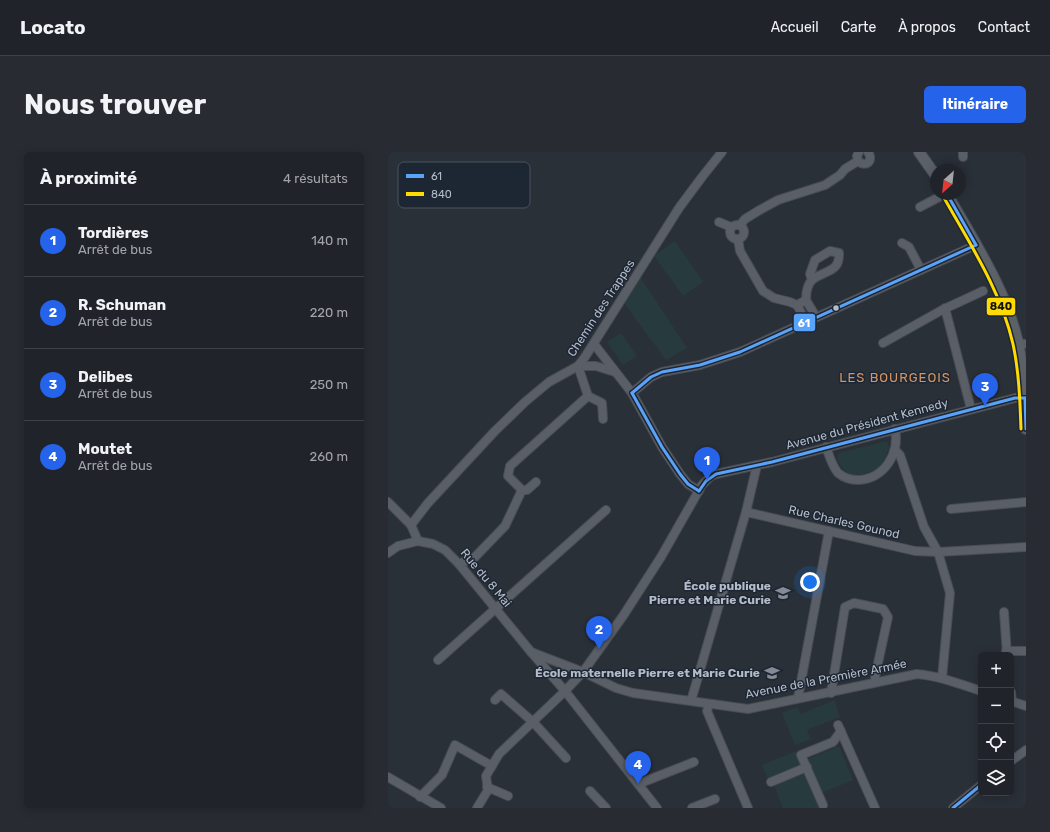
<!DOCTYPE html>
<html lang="fr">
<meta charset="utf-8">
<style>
body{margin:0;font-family:Rubik,sans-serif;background:#282c32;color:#f1f3f6}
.controls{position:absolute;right:12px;bottom:12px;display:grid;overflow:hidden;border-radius:6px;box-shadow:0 2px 10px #0003}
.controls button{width:36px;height:36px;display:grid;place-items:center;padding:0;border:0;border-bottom:1px solid #3d4147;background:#20242a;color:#f1f3f6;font:20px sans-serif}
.compass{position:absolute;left:542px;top:12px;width:36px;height:36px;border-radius:50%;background:#20242a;box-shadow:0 2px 10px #0003;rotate:207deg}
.you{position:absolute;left:422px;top:430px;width:14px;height:14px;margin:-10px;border:3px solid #fff;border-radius:50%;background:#1a73e8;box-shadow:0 0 0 6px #1a73e833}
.badge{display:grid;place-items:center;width:26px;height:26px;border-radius:50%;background:#2563eb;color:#fff;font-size:13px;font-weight:700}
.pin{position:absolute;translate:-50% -33px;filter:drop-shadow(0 1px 2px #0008)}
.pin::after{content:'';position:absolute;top:21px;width:14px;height:12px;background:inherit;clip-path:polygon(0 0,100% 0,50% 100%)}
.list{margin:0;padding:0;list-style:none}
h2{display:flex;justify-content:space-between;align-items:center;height:52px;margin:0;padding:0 16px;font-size:17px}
h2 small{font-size:13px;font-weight:400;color:#a2a4a8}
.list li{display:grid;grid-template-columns:26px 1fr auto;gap:12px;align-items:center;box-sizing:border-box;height:72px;padding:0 16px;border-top:1px solid #3d4147}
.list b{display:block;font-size:15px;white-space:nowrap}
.list p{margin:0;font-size:13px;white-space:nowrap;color:#a2a4a8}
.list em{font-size:13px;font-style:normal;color:#a2a4a8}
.icon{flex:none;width:22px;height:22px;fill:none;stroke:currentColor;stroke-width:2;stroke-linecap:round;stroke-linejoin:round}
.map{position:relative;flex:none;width:638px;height:656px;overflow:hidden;border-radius:6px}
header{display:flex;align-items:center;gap:24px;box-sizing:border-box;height:56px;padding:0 20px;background:#20242a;border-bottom:1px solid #3d4147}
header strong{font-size:19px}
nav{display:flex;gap:22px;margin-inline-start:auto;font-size:14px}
.intro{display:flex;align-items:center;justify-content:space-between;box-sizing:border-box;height:96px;padding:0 24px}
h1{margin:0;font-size:28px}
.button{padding:10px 18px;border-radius:6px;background:#2563eb;color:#fff;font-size:14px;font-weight:700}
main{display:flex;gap:24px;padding:0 24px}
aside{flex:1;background:#20242a;border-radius:6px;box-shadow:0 2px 10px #0003}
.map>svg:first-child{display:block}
.green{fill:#273a3e}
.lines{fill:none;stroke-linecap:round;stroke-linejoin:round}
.minor-casing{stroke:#484c53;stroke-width:10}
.major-casing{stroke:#484c55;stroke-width:12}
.minor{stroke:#5a5e66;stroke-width:8}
.major{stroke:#5c6168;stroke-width:10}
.bus-1-casing{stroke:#1d2633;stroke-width:6}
.bus-2-casing{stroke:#1d2633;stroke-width:6}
.bus-1{stroke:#5aa3fa;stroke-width:3}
.bus-2{stroke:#ffdb01;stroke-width:3}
.bus-dot{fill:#b4bcc9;stroke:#1d2633;stroke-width:1.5}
.labels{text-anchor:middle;stroke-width:3;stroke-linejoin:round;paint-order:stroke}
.street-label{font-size:12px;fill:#b4bcc9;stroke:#1d2633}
.poi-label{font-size:12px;font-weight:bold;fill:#b4bcc9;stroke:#1d2633;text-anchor:end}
.neighbourhood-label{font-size:13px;letter-spacing:1px;fill:#d59563;stroke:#1d2633}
.key{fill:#1d2633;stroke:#4a5360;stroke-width:1}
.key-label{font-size:11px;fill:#b4bcc9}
.line-badge{stroke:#1d2633;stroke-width:1.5}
.badge-label{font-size:11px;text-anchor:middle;font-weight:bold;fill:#fff}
.pale-badge-label{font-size:11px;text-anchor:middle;font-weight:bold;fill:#111}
</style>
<header>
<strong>Locato</strong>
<nav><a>Accueil</a><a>Carte</a><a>À propos</a><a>Contact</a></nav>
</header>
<div class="intro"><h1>Nous trouver</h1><a class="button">Itinéraire</a></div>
<main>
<aside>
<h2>À proximité<small>4 résultats</small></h2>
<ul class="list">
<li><span class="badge">1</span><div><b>Tordières</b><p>Arrêt de bus</p></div><em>140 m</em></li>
<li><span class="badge">2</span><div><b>R. Schuman</b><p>Arrêt de bus</p></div><em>220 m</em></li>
<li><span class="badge">3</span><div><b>Delibes</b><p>Arrêt de bus</p></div><em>250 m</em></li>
<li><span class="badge">4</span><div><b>Moutet</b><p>Arrêt de bus</p></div><em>260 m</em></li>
</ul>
</aside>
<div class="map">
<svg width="638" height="656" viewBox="0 0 638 656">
<rect width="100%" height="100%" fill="#2a3038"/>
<g class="green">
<path d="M287,89L315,130L295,144L266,104Z"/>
<path d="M252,125L299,196L278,208L236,151Z"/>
<path d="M233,181L249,204L235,213L219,190Z"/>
<path d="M499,289L501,295C499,303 495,312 489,317C482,322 466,325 459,320C454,317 452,312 449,307L451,301Z"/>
<path d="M446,548L452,565L419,578L423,587L407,593L394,561L409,555L413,562Z"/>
<path d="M451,594L465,628L431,642L417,608Z"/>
<path d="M408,599L415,616L381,629L374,613Z"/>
<path d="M418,617L435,656H395L385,631Z"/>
</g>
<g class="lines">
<g class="minor-casing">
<g id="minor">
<path d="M471,0L469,4L470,9C478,16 486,9 480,0"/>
<path d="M575,5V0"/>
<path d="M532,55L557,42"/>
<path d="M331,70L343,75"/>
<circle cx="349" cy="80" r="7"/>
<path d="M352,73L357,67L370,59L390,48L437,33L452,23L457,17L470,9"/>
<path d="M350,87L352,99L375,139L386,146L402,150L409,153"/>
<path d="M514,91L521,95L533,118"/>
<path d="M418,148C418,141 419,133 424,128C436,118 452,121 451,101L442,99L427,108L422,122L424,128"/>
<path d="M557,156L583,257"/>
<path d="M418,170L409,153L418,148L428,165"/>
<path d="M495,191L554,158L595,139"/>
<path d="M630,191L638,192"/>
<path d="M206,192L244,241L274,295L292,322L300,332L311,339"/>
<path d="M244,241L263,225L274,220L312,213L352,200L588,93"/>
<path d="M200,244L190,214H208L227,220"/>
<path d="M200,244L214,251L215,267"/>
<path d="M438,295C441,303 444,314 450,321C455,325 463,328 470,328C496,327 512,302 507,277"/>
<path d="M507,298L512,303L536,375L550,400L562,441L554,526"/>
<path d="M134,338H139L148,330"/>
<path d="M0,350L23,373L30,389"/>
<path d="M563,357L638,350"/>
<path d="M358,360L527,399L550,400L638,395"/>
<path d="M23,373L40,351L107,279L137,250L161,230L190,214L197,205L291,56L314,25L334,0"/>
<path d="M0,401L10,394L30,389L45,392L57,398L71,412L143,500L177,539L269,656"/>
<path d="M71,412L87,405L117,374L134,338L120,324L122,314L200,244"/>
<path d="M616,460L619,503"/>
<path d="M618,499H638"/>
<path d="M143,500L195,520L228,536L245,541L360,557L529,522C551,524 572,532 593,539"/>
<path d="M50,508L218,358"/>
<path d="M623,540L624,550"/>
<path d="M443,541L457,455L466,451L495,457L500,465L487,525L488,530"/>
<path d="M410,546L441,379"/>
<path d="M107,548L113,542L145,570L178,606"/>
<path d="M303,549L358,360L369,313"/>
<path d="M623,549L638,554"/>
<path d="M321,552L319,559L360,656"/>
<path d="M450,573L487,656"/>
<path d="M623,609L638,598"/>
<path d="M0,625L53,656"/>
<path d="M383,630L419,615"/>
<path d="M250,632L306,610"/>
<path d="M99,635L120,644"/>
<path d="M202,639L218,656"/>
<path d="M32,645L54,623L67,593L104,614"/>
<path d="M435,653L413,603L445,590L453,579"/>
<path d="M89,656L100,638L98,624L111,602L177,539L195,520L235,464L273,405L314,333L323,324L328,322L384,310L597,254L627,246H638"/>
<path d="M304,656L327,647"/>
<path d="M565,656L593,633"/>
</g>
</g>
<g class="major-casing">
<g id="major">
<path d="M531,0L548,24"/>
<path d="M559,42C585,88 619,139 630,191C636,219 637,248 638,277"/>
</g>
</g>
<use href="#minor" class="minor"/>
<use href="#major" class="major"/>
<g class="bus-1-casing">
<g id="bus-1">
<path d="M559,42L588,93"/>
<path d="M244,241L263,225L274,220L312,213L352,200L588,93"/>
<path d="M244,241L274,295L292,322L300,332L311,339"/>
<path d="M637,246L638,277"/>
<path d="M311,339L318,329L328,322L384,310L627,246H637"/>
<path d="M565,656L593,633"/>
</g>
</g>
<g class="bus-2-casing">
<path id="bus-2" d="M555,44C582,92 613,139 625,192C631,220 632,249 633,277"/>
</g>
<use href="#bus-1" class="bus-1"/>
<use href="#bus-2" class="bus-2"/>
</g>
<defs>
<g id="school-bare" transform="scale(1.2)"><path d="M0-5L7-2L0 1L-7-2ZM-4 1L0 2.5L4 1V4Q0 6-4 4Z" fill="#848b96" stroke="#1d2633" stroke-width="2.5" paint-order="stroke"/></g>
</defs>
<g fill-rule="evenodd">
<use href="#school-bare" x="395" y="441"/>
<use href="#school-bare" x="384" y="521"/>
</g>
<circle class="bus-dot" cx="448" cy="156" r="3.5"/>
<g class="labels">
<g class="street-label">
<text transform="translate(213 156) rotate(-57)" y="4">Chemin des Trappes</text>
<text transform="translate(479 272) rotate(-15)" y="4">Avenue du Président Kennedy</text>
<text transform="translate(456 370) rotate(13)" y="4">Rue Charles Gounod</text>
<text transform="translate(98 426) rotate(50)" y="4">Rue du 8 Mai</text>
<text transform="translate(438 527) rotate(-11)" y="4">Avenue de la Première Armée</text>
</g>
<g class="poi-label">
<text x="383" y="438">École publique<tspan x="383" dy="14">Pierre et Marie Curie</tspan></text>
<text x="372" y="525">École maternelle Pierre et Marie Curie</text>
</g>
<g class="neighbourhood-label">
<text x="507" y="230">LES BOURGEOIS</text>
</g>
</g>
<rect x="10" y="10" width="132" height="46" rx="6" class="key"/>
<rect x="18" y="22" width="18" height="4" fill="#5aa3fa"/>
<rect x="18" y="40" width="18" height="4" fill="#ffdb01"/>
<g class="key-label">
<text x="43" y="28">61</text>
<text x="43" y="46">840</text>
</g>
<g class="line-badge">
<rect x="598" y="145" width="30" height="19" rx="4" fill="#ffdb01"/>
<rect x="405" y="161" width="23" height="19" rx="4" fill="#5aa3fa"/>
</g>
<g class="badge-label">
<text x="416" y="175">61</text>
</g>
<g class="pale-badge-label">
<text x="613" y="158">840</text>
</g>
</svg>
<div class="controls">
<button>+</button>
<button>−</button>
<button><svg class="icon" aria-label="locate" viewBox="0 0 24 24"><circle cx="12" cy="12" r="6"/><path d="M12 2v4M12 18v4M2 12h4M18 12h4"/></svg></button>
<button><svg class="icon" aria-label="layers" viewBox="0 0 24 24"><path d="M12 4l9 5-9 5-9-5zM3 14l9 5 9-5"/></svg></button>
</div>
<svg class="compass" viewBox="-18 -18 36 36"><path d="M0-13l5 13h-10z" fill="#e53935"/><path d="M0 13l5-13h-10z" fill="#a2a4a8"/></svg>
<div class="you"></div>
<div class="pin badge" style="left:319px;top:328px">1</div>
<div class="pin badge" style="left:211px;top:497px">2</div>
<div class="pin badge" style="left:597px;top:254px">3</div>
<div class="pin badge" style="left:250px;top:632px">4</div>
</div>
</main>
